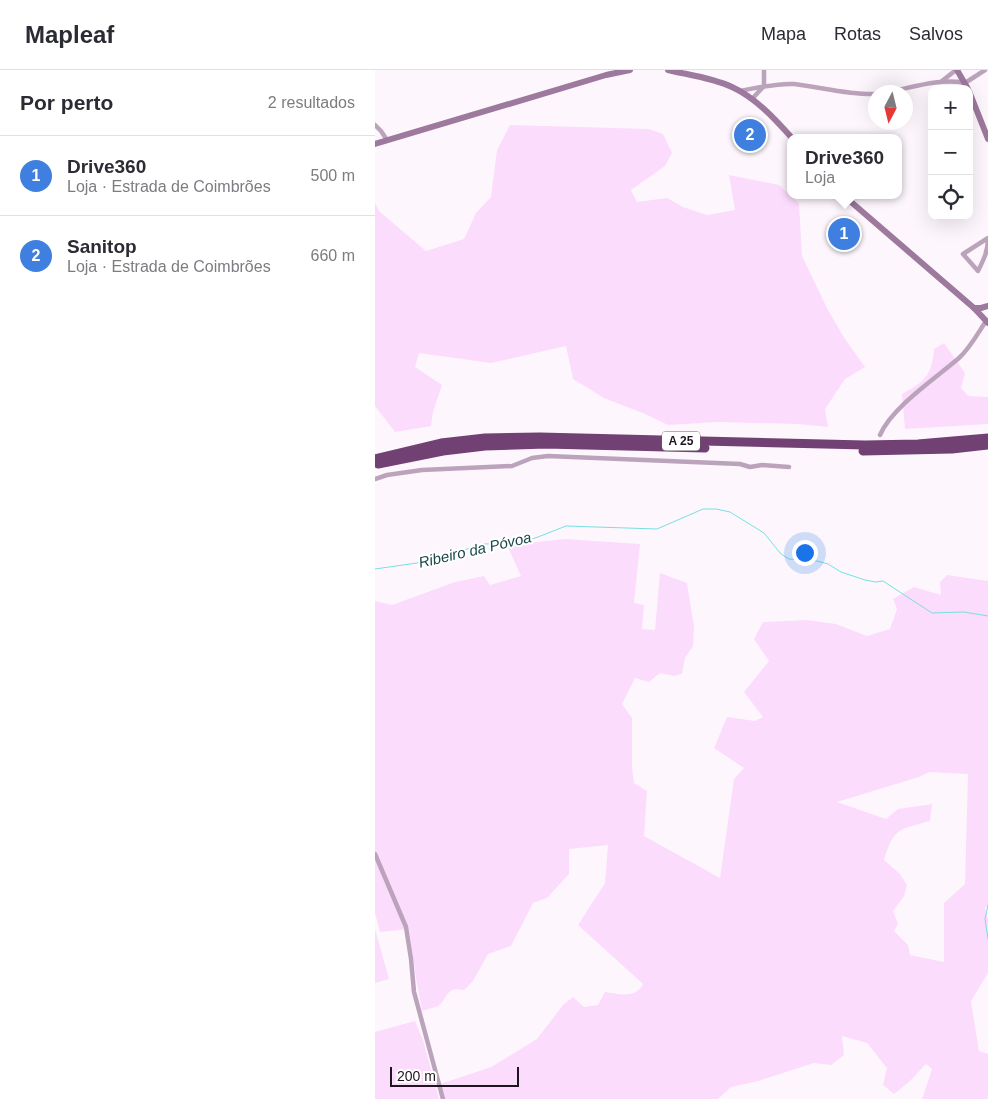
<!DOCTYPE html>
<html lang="pt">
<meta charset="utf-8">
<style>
body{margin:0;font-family:Helvetica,sans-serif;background:#f7f7f7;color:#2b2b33}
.controls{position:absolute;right:15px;top:15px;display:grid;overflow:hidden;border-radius:10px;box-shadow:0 5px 20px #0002}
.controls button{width:45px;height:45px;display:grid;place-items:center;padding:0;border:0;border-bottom:1px solid #e1e1e2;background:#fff;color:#2b2b33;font:25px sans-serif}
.compass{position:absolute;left:493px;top:15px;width:45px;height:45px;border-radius:50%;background:#fff;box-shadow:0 5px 20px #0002;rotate:187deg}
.scale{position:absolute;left:15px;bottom:12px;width:129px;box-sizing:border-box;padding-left:5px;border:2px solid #1e151f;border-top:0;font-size:14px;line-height:18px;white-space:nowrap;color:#1e151f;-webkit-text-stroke:4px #fff;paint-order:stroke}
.you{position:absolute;left:429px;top:482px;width:18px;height:18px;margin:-12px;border:4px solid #fff;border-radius:50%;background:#1a73e8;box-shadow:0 0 0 8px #1a73e833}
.badge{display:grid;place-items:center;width:32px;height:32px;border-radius:50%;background:#d93025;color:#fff;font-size:16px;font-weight:700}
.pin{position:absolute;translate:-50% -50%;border:2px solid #fff;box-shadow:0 1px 5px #0006}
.popup{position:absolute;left:412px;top:64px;width:115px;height:65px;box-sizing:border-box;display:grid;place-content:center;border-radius:10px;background:#fff;filter:drop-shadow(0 1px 4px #0005);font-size:16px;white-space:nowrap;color:#7c7c81}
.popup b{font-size:19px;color:#2b2b33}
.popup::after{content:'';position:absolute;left:50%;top:100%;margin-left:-10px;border:10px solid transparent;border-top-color:#fff}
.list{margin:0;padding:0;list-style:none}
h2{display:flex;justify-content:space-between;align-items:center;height:65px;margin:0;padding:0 20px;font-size:21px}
h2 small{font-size:16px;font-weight:400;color:#7c7c81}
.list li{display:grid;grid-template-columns:32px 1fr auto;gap:15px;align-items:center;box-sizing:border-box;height:80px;padding:0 20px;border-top:1px solid #e1e1e2}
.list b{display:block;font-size:19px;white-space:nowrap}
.list p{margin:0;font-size:16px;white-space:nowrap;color:#7c7c81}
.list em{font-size:16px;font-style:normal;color:#7c7c81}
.icon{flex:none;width:28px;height:28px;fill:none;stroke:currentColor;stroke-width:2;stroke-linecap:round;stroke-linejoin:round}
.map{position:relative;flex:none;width:613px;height:1029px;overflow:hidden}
header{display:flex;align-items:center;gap:30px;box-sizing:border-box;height:70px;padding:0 25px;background:#fff;border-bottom:1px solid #e1e1e2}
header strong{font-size:24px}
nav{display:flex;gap:28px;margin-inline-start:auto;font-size:18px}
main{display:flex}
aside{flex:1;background:#fff}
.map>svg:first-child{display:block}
.green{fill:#fcdcfc;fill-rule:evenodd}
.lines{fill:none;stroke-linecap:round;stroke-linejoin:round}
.stream{stroke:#76e0e1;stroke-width:1}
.street{stroke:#bba3bc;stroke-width:4.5}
.secondary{stroke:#9d799d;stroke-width:6}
.highway{stroke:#724174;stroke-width:9}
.labels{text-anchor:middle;stroke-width:4;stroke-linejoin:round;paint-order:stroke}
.shield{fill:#fff;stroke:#625b62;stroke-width:1}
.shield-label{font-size:12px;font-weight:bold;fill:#1e151f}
.water-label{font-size:15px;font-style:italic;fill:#174848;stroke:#fff}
</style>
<header>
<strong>Mapleaf</strong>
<nav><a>Mapa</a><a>Rotas</a><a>Salvos</a></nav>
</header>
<main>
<aside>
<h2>Por perto<small>2 resultados</small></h2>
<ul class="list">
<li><span class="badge" style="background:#3f7fe0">1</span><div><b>Drive360</b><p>Loja · Estrada de Coimbrões</p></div><em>500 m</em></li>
<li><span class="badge" style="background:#3f7fe0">2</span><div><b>Sanitop</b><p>Loja · Estrada de Coimbrões</p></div><em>660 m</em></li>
</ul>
</aside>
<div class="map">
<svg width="613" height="1029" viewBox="0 0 613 1029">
<rect width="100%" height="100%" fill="#fdf7fd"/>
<g class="green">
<path d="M135,55L274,59L288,64L297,83L290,96L256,120L262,132L292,128L308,137L332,145L360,140L354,105L404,115L424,133L427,186L453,240L470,269L490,297L470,309L450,339L453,357L423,354L344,352L293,355L270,344L229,328L198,309L191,276L116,293L44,283L40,297L67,315L58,342L56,356L20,362L0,336V133L4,141L51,181L89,169L101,143L116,127L122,80Z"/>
<path d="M569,273L590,303L586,318L593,326L613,327V354L530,359L527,324C549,312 557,306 559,279Z"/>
<path d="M190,469L265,474L259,533L269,535L267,559L280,560L285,503L312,513L319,557L318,576L310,588L307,604L299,606L285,603L274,612L260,608L247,634L257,648V698L259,713L272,721L269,766L345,808L359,709L369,698L339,678L352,647L380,651L388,647L369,622L394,591L379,569L388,552L432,550L461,554L492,566L515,559L522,539L518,529L539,517L566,525L565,512L572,505L613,511V837H610L613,850V903L596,931L604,981L613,984V1029H547L557,999L551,994L534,1012L519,1024L508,1015L512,998L492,973L467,966L469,985L456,995L439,993L383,1011L356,1017L343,1029H70L65,1014L116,997L162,969L188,935L198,927L209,937L223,935L230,922C243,924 261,929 268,914L203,855L230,813L233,775L194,779V804L172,828L158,833L136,876L113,884L98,911L89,920C70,916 74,928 63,936C59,938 52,939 47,941L41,908L34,859L5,862L0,843V531L17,535L80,512L109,506L115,515L146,506L132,475ZM554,702L593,704L590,814L569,833V892L535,885L533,875L519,861L523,854L518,841L529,826L532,815L525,804L509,790C519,757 524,760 555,751L557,734L523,739L511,749L462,732L544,707Z"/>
<path d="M0,859L14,909L0,913Z"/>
<path d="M40,951L48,970L64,1029H0V962Z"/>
</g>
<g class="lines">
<g class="stream">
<path d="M0,499L42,493L110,474L144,473L163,467L191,456L282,459L328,439H341L355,442L389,463L406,484L414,489L442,491L453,494L466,502L490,510L501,512L508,511L557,543L589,542L613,546"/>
<path d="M613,835L610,849L613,869"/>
</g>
<g class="street">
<path d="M389,0V16"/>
<path d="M567,11L581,0"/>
<path d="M364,21C382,18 401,13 419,14C446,17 473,25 500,24"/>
<path d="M514,22C539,17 565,8 590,13L610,0"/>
<path d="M377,29L388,17"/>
<path d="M0,55L6,61L12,70"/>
<path d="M613,168C613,181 609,189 603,201L588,184Z"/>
<path d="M505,365C517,337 561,308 584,288C595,278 603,263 611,251"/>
<path d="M0,409L12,405L47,400L137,396L157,388L173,386L365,394L375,397L387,395L414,397"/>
<path d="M0,784L31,857L36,889L39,922L68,1029"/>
</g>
<g class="secondary">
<path d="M293,0C314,5 338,8 357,17C381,28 400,49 417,68"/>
<path d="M582,0L593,19"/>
<path d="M594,21L613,69"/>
<path d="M0,74L231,5L255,0"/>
<path d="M468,125L599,238L613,253"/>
<path d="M599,238H606L613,236"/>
</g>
<g class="highway">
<path d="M488,381L577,379L613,375"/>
<path d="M0,389L66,373L110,368L165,367L490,375L543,374L613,368"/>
<path d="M3,394L68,381L110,376L171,374L330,378"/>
</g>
</g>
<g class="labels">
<rect class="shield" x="287" y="361.5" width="38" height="19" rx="4"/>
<g class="shield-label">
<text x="306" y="375">A 25</text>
</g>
<g class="water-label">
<text transform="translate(100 480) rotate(-13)" y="5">Ribeiro da Póvoa</text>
</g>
</g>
</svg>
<div class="controls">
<button>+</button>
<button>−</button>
<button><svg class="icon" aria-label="locate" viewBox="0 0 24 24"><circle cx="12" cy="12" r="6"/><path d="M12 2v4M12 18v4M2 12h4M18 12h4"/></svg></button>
</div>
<svg class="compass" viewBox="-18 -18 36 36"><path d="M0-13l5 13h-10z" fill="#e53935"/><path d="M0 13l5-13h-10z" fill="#7c7c81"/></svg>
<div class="scale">200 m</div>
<div class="you"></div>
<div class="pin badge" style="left:469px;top:164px;background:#3f7fe0">1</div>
<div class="popup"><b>Drive360</b>Loja</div>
<div class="pin badge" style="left:375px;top:65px;background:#3f7fe0">2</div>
</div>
</main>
